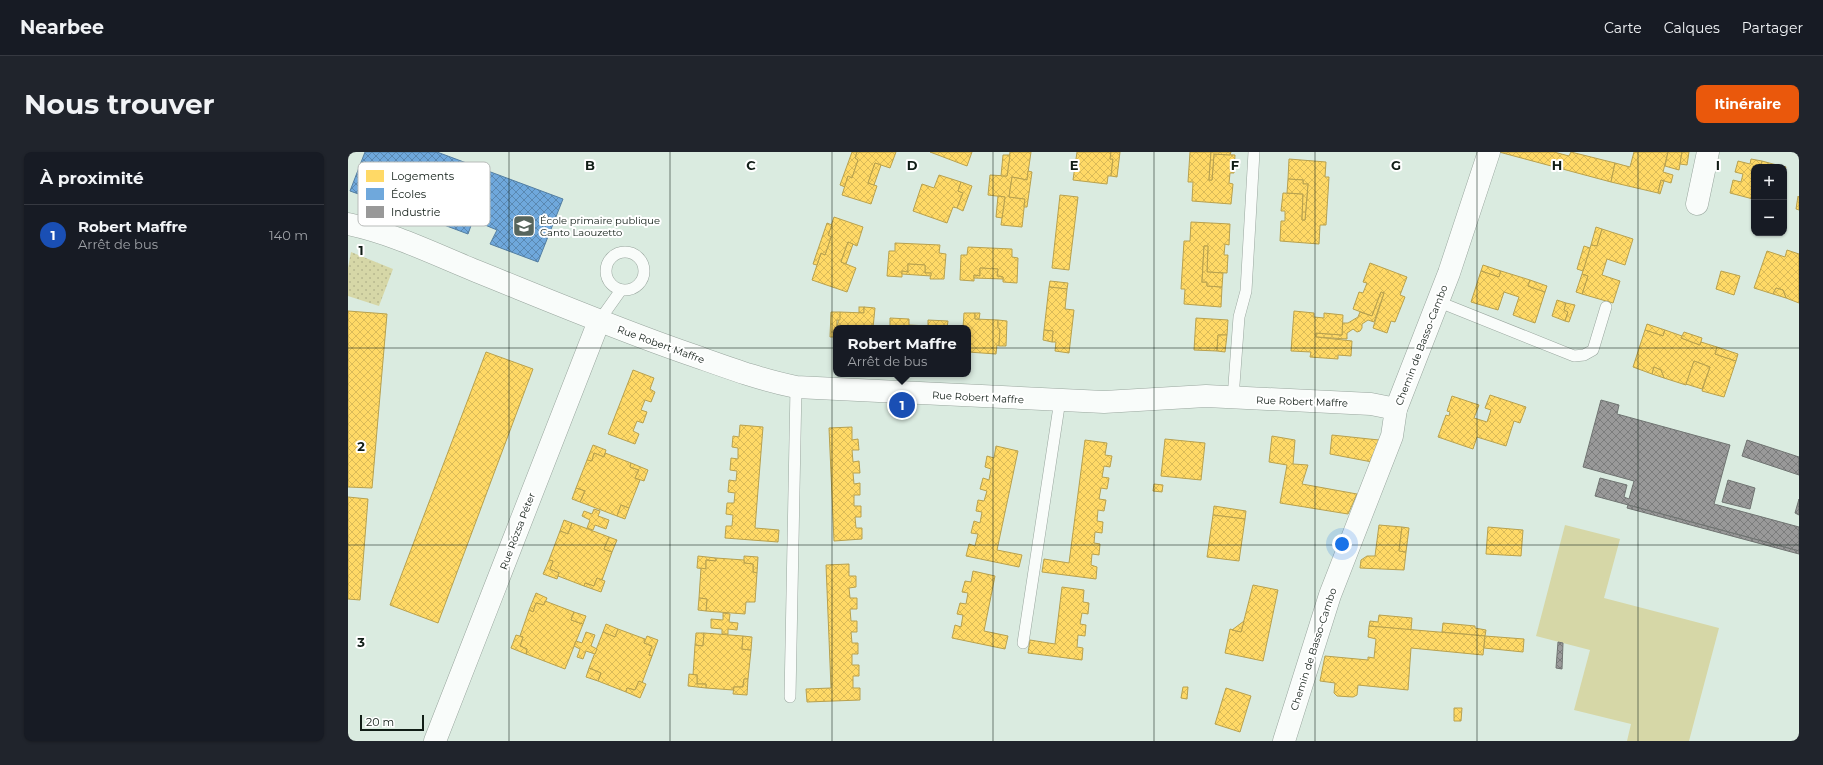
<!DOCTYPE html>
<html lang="fr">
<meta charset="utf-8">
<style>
body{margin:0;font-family:Montserrat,sans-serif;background:#20242c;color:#f1f3f6}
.controls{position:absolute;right:12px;top:12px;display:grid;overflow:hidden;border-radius:8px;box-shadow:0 1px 3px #0004}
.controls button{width:36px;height:36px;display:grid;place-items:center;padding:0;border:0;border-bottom:1px solid #363941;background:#171b24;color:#f1f3f6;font:20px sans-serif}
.scale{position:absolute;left:12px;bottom:10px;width:64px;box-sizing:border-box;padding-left:4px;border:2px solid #111d16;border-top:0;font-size:11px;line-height:14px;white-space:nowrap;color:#111d16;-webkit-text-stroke:3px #fff;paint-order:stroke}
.you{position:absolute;left:994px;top:392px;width:14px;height:14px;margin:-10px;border:3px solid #fff;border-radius:50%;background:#1a73e8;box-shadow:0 0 0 6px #1a73e833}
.badge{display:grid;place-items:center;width:26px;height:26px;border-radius:50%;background:#ea580c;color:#fff;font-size:13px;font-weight:700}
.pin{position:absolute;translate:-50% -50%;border:2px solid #fff;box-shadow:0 1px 4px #0006}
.popup{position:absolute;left:485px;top:173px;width:138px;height:52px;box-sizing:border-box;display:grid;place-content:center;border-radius:8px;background:#171b24;filter:drop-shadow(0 1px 3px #0005);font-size:13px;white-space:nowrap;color:#9ea1a6}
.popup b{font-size:15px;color:#f1f3f6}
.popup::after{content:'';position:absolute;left:50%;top:100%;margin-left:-8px;border:8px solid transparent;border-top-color:#171b24}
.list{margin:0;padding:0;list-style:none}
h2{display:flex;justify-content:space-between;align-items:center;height:52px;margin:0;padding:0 16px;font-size:17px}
h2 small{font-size:13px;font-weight:400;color:#9ea1a6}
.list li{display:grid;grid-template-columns:26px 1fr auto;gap:12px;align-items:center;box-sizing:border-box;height:60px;padding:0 16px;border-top:1px solid #363941}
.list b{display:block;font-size:15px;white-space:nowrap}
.list p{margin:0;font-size:13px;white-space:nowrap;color:#9ea1a6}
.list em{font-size:13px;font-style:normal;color:#9ea1a6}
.map{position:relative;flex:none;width:1451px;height:589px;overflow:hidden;border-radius:8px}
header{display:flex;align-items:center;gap:24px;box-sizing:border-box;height:56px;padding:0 20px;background:#171b24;border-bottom:1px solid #363941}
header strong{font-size:19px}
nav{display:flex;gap:22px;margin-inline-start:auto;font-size:14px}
.intro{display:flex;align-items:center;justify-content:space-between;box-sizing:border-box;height:96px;padding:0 24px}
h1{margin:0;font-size:28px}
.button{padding:10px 18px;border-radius:8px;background:#ea580c;color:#fff;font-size:14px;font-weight:700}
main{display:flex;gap:24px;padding:0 24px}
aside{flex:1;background:#171b24;border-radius:8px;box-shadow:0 1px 3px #0004}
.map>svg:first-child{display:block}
.grass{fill:url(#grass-dots)}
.garden{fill:#d6d7a7}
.homes{fill:url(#homes-cross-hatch);stroke:#b8a14e}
.schools{fill:url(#schools-cross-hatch);stroke:#537ea1}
.industry{fill:url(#industry-cross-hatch);stroke:#707472}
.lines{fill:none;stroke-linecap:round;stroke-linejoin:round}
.lane-casing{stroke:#99a69e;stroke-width:12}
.street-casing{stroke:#99a69e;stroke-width:23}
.secondary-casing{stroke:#99a69e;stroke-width:23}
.lane{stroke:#f9fcfa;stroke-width:11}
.street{stroke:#f9fcfa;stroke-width:22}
.secondary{stroke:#f9fcfa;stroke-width:22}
.grid{fill:none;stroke:#111d16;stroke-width:1;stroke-opacity:0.55}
.labels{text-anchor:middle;stroke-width:4;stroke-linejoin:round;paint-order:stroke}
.poi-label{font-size:10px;fill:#111d16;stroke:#fff;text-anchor:start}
.street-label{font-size:10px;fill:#111d16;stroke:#fff}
.key{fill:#fff;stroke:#b8bbb9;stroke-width:1}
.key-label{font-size:11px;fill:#111d16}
.grid-label{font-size:13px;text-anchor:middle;font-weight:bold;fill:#111d16;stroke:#fff;stroke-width:4;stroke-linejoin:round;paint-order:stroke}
</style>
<header>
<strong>Nearbee</strong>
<nav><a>Carte</a><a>Calques</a><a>Partager</a></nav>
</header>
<div class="intro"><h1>Nous trouver</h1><a class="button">Itinéraire</a></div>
<main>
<aside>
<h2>À proximité<small></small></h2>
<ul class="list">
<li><span class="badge" style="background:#1a4fb4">1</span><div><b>Robert Maffre</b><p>Arrêt de bus</p></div><em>140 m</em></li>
</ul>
</aside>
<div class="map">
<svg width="1451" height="589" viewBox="0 0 1451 589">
<defs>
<pattern id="grass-dots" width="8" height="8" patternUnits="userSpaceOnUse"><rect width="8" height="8" fill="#d6d7a7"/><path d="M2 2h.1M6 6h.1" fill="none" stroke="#b7b88f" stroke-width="1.8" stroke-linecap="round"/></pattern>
<pattern id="homes-cross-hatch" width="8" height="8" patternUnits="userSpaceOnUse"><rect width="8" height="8" fill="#ffd966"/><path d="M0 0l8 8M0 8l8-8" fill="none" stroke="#daba58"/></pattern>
<pattern id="schools-cross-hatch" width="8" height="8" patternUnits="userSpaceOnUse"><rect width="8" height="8" fill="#6fa8dc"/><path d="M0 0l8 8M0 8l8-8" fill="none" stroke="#5a88b1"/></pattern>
<pattern id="industry-cross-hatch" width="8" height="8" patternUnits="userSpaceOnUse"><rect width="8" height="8" fill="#999"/><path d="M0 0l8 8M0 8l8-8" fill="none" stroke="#7b7c7c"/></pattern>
</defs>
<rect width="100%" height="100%" fill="#daebe0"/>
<path class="grass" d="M3,100L45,117L31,154L0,144V116Z"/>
<path class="garden" d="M1217,373L1272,387L1256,446L1371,476L1341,589H1279L1283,572L1226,558L1242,498L1188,484Z"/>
<g class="homes">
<path d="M504,0H509L507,6L510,8L504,26L500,24L497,35L492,33Z"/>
<path d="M509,0H548L542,16L527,11L520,31L529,34L523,52L494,43L500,24L504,26L510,8L507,6Z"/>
<path d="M582,0H624L619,14Z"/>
<path d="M662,0H683L679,28L664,25L661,45L677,47L674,75L653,73L657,45L640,43L642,23L659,24Z"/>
<path d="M729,0H763L762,7H765L763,24H760L759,32L725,28Z"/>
<path d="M763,0H772L769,25L763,24L765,7H762Z"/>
<path d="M842,0H863L861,28H864L866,2L887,3L886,21H882L881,31L885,32L883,52L844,49L845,30H840Z"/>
<path d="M863,0H883L882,3L866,2L864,28H861Z"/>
<path d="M1151,0H1206L1221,4L1223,0L1267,11L1263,30Z"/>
<path d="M1286,0H1320L1315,20L1325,23L1323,31L1313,28L1310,41L1263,30L1267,11L1282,15Z"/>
<path d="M1320,0H1334L1331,18L1317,14Z"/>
<path d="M1334,0H1341L1339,13L1332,12Z"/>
<path d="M655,3H662L659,24H653Z"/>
<path d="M941,7L978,10L977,25H981L978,73H972L971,92L932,89L933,69H937V59H933L935,41L955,42L954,68H957L960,32H955V28L940,27Z"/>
<path d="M1403,7L1414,9L1413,15H1406L1405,47L1382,41L1385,28L1393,30L1395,22L1387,20L1390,9L1402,12Z"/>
<path d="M1414,9L1425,12L1424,15H1413Z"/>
<path d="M527,11L533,13L526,33L520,31Z"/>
<path d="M1425,12L1438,15L1436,20V15H1424Z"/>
<path d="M680,19L684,20L679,55H676L677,47L661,45L664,25L679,28Z"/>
<path d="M591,23L613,30L610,39L615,41L609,56L605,55L599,71L565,59L574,32L586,36Z"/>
<path d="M940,27L955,28V32H960L957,68H954L955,42L939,41Z"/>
<path d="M1313,28L1316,29L1312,42L1310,41Z"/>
<path d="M613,30L624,34L615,59L609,56L615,41L610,39Z"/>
<path d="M712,43L730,45L721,118L704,116Z"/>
<path d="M650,44L657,45L654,66L648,65Z"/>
<path d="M1450,44L1451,45V58L1448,57Z"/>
<path d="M486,65L515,75L509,94L500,90L493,110L508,116L499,140L464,128L473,101L477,103L483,85L480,83Z"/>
<path d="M843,70L882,72L881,93L877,92L876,103H880L879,121L859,120L860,94H856L854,130H859V134L874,135L873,155L836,152L837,137H833L836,89H842Z"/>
<path d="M479,71L484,73L480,83L483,85L477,103L473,101L469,113L465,112Z"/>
<path d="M1248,75L1254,77L1249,94L1243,93Z"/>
<path d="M1254,77L1285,87L1277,113L1259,107L1254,123L1272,129L1265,151L1234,142L1240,124L1234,122L1242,96L1243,93L1249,94Z"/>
<path d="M500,90L505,92L498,112L493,110Z"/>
<path d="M547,91L592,93L591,101L598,102L596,127H582L583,121H577V113L560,112V120L554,119V125L539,124L541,99H547Z"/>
<path d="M856,94H860L859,120L875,121L874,135L859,134V130H854Z"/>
<path d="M1236,94L1242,96L1235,119L1229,117Z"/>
<path d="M620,95L664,97V105L670,106L669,131L655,130V125L649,124L650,117L632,116V124L626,123V129L612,128L613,103H619Z"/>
<path d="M1439,98L1451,102V151L1438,146L1435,138L1428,136L1425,142L1406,136L1419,99L1437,105Z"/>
<path d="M1022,111L1059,125L1052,143L1057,145L1047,170L1043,169L1039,181L1025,176L1036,141L1033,140L1024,164L1005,157L1011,140L1015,141L1019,131L1015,130Z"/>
<path d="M560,112L577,113V121H583V124L554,122V119L560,120Z"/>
<path d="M1135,113L1153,119L1151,125L1133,119Z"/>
<path d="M632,116L650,117L649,124L655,125V127L626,126V123L632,124Z"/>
<path d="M1133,119L1151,125L1153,119L1182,128L1180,134L1197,140L1187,171L1165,163L1171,145L1156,140L1150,158L1123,150Z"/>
<path d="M1373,119L1392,124L1386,143L1368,137Z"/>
<path d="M1234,122L1240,124L1234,142L1228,140Z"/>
<path d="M1182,128L1199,134L1197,140L1180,134Z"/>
<path d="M702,129L720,131L719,137L701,135Z"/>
<path d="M701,135L719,137L717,157L726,158L721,201L707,199L708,190H704L705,179L696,178Z"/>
<path d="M1428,136L1435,138L1438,146L1425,142Z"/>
<path d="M1033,140L1036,141L1026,170L1020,168L1014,172V176L1012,179L1009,180L1005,177L999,181V187L968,185V181L994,183V171H1000L1010,165L1012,160L1024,164Z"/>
<path d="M1209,148L1218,151L1216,158L1220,160L1217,169L1204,164Z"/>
<path d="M1218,151L1227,153L1221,170L1217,169L1220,160L1216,158Z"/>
<rect x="511" y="155" width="5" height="6"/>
<path d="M516,155L527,156L525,176H489L492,160L516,161Z"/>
<path d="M0,159L39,162L24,336L0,335Z"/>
<path d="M946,159L966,161V165L976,166V161L995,163L994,183L968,181V185L1004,189L1003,204L990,203V207L962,205L963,200L943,199Z"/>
<path d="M483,160H492V168H489L488,185H482Z"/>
<path d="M616,161H627V167L650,168V176L652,177L651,194L649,193L648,202L620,200V176H615Z"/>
<path d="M627,161H632L631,167H627Z"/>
<path d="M542,166L561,167V176H542Z"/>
<path d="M848,166L880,168L879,183H870L869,199L846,198Z"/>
<path d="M580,168L600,169L599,176H580Z"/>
<path d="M650,168L659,169L658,194H651L652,177L650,176Z"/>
<path d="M1299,172L1317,178L1315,184L1297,178Z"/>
<path d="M561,173L580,174V176H561Z"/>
<path d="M696,178L705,179L704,190L695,188Z"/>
<path d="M1297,178L1315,184L1317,178L1334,184L1333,186L1352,193L1353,190L1369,195L1367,202L1388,209L1376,245L1354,239L1362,215L1346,209L1338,233L1316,226L1313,218L1306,215L1304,222L1285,215Z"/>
<path d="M1336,180L1354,186L1352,193L1333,186Z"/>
<path d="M870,183H879L877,200L869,199Z"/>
<path d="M1369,195L1390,202L1388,209L1367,202Z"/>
<path d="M138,200L185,217L90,471L42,453Z"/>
<path d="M1346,209L1362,215L1354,237L1338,232Z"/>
<path d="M1306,215L1313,218L1316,226L1304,222Z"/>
<path d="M285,218L306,226L302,237L307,240L303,250L297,248L293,258L299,260L295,271L289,269L285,279L291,282L287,292L260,282Z"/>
<path d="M1142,243L1178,255L1172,271L1166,269L1158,294L1129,285L1125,297L1090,285L1098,263L1101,264L1102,260L1099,259L1104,244L1131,253L1126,266L1139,270L1143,258L1137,256Z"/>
<path d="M392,273L415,275L407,376L431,378L430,390L377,386L378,374H384L385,363L378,362L379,351H386L387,341L380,340L381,328L388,329L389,319L382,318L383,306L390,307V296L384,295L385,284L391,285Z"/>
<path d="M504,275V288L510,287L511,298H504L505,310L511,309L512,321H505L506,332L512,331V343H506V354H513V365H507L508,376H514V387L486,389L481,276Z"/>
<path d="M984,283L1031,288L1024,310L982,302Z"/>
<path d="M924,284L947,288L945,312L960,313L954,332L1009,342L1000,362L932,351L939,313L921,310Z"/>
<path d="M817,287L857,291L853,328L813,324Z"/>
<path d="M737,288L759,291L757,303L764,304L762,315L756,314L754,325L761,326L759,337L753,336L751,347L758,348L756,359L750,358L749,369L755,370L754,381L747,380L746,391L752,392L751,403L744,402L743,413L749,415L748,427L694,420L696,407L721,411Z"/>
<path d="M245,293L258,298L256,305L246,301L244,309L239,308Z"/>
<path d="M648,294L670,299L649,398L674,403L671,415L618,404L621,392L627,394L630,382L623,381L626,369L632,371L634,360L628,359L630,348L636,349L639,339L632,337L635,326L641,328L643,317L637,315L639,304L646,306Z"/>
<path d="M246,301L256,305L257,301L283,311L282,315L291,318L287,326L292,328L281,356L273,353L269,364L232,350L237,339L228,336L239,308L244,309Z"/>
<path d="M283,311L300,318L296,329L287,326L291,318L282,315Z"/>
<path d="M806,332L815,333L814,340L805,339Z"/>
<path d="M228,336L237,339L232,350L224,347Z"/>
<path d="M0,345L20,347L12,448L0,447Z"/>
<path d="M273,353L281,356L277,367L269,364Z"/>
<path d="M866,354L898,359L897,367L865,363Z"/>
<path d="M246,357L252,359L250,364L261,368L258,377L247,373L245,378L239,376L242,368L234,364L236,359L244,362Z"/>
<path d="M865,363L897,367L891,409L859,405Z"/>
<path d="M216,368L224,371L220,382L212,379Z"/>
<path d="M224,371L261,385L256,397L264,400L254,428L249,426L246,434L237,431L236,434L210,424L211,421L202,417L205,409L201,408L212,379L220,382Z"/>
<path d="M1031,373L1054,375L1051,399L1058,400L1056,418L1012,416L1013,408L1019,404H1027Z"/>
<path d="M1054,375L1061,376L1058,400L1051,399Z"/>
<path d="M1140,375L1175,378L1173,404L1138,402Z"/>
<path d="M261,385L269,388L264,400L256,397Z"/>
<path d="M350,404L368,406V409L358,408V417L349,416Z"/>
<path d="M396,404L410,405L409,421L405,420V412L396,411Z"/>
<path d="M368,406L396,408V411L405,412V420L409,421L407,450H398L397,462L358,459L359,447L351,446L353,416L358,417V408L368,409Z"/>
<path d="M201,408L205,409L202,417L211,421L209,427L195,422Z"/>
<path d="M501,412V424H508V435L501,436L502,446H509V457H502L503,469H509V480H503L504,491H510V502H504V513H511V524H505V536H512V548L459,550L458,537L483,536L478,413Z"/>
<path d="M625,419L647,424L636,479L660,484L657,497L604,486L607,473L613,475L615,463L609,462L612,451L618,452L620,441L614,440L617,429L623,430Z"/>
<path d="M249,426L257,429L253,440L236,434L237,431L246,434Z"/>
<path d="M905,433L930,438L915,509L877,501L882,477L893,480Z"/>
<path d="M714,435L736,438L735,450L741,451L740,462L734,461L732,472L738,473L737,484L730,483L729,495L735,496L734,508L680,501L682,488L707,492Z"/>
<path d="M188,441L199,446L196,453L188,451L185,460L181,458Z"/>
<path d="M351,446L359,447L358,459L350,458Z"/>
<path d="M197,449L226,460L223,468L235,472L217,517L178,502L179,497L172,494L175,485L172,484L181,458L185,460L188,451L196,453Z"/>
<path d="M226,460L238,464L235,472L223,468Z"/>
<path d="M375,461L382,462L381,470L390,471L389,478L380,477V482H374V477L363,476V467L375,468Z"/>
<path d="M1031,463L1064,466L1063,478L1021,474L1022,469L1030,470Z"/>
<path d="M896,469L893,480L884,478Z"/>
<path d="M1095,471L1127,474V476L1138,478L1137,484L1094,480Z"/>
<path d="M258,472L270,477L267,485L255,480Z"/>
<path d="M1021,474L1137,484L1135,503L1063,496L1060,538L1010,533L1009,543L1005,545L989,544L986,541L987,531L972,529L977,504L1020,508V505L1026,506L1028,487L1020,485Z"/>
<path d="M270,477L297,487L296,491L304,494L301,503L304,504L294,531L291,529L287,538L279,536L278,540L250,529L253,521L241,516L255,480L267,485Z"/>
<path d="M238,480L247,483L243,494L249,497L247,502L238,499L235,507L229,505L232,497L226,494L228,489L234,491Z"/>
<path d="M348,481H356L355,494L347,493Z"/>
<path d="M356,481L395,484L394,497L403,498L400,527H396L395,535H386L385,538L358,536V532H349V523H345L347,493L355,494Z"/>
<path d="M168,483L175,485L172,494L179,497L178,502L163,496Z"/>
<path d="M299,484L310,488L304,504L301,503L304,494L296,491Z"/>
<path d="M395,484L404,485L403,498L394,497Z"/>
<path d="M1137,484L1176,487L1175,500L1136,496Z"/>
<path d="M241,516L253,521L250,529L238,525Z"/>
<path d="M341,522L349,523V532H358V536L340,534Z"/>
<path d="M396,527H400L399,543L385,542L386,535H395Z"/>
<path d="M291,529L298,532L292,546L278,540L279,536L287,538Z"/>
<path d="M835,535H840L839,547L833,546Z"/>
<path d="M878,536L903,544L892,580L867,572Z"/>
<path d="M1106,556H1114L1113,569H1106Z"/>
</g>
<path class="schools" d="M17,0H89L215,47L190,110L142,92L149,78L125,68L120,82L72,64L78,50L53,41L47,55L2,39Z"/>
<g class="industry">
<path d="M1253,248L1271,253L1269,262L1382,293L1366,352L1451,375V399L1247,344L1252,326L1279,333L1276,345L1281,347L1286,329L1235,315Z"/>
<path d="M1399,288L1451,305V323L1394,304Z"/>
<path d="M1380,328L1407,336L1402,357L1374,350Z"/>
<path d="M1451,347V363L1447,361Z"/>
<path d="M1280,353L1451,399V402L1279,356Z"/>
<path d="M1210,490L1215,491L1214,517L1208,516Z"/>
</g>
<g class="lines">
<g class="lane-casing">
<g id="lane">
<circle cx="277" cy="119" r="19"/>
<path d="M1091,150L1226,204L1236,203L1245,198L1258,155"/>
<path d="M251,169L273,138"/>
<path d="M885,246L891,165L898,139L906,0"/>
<path d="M675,491L712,248"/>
<path d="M442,545L448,235"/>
</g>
</g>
<g class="street-casing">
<g id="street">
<path d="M1349,52L1360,0"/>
<path d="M0,72C44,81 86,102 128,119C200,148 273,179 347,204C381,216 413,228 448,235L756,250L858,244L1023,252L1048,257"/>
<path d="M87,589L251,169"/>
</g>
</g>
<g class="secondary-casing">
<path id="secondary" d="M936,589L982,443L1044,284L1048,257L1101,121L1141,0"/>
</g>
<use href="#lane" class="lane"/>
<use href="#street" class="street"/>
<use href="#secondary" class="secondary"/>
</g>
<path class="grid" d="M161,0V589M322,0V589M484,0V589M645,0V589M806,0V589M967,0V589M1129,0V589M1290,0V589M0,196H1451M0,393H1451"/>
<defs>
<g id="school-square" transform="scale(1.15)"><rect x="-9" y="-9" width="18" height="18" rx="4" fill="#57655d" stroke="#fff"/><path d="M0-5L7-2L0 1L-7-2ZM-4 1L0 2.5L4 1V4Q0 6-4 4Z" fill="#fff"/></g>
</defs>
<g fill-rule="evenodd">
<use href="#school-square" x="176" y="74"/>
</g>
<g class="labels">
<g class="poi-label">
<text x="192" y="72">École primaire publique<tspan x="192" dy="12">Canto Laouzetto</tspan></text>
</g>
<g class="street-label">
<text transform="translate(313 192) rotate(20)" y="4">Rue Robert Maffre</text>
<text transform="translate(1073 193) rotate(-69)" y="4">Chemin de Basso-Cambo</text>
<text transform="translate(630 245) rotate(3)" y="4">Rue Robert Maffre</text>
<text transform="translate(954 249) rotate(2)" y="4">Rue Robert Maffre</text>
<text transform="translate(169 379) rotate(-69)" y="4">Rue Rózsa Péter</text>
<text transform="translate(965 497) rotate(-72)" y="4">Chemin de Basso-Cambo</text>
</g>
</g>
<rect x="10" y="10" width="132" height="64" rx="6" class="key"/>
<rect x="18" y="18" width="18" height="12" fill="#ffd966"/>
<rect x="18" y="36" width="18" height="12" fill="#6fa8dc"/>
<rect x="18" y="54" width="18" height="12" fill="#999"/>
<g class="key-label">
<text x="43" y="28">Logements</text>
<text x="43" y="46">Écoles</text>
<text x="43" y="64">Industrie</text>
</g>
<g class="grid-label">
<text x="242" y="18">B</text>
<text x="403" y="18">C</text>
<text x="564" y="18">D</text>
<text x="726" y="18">E</text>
<text x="887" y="18">F</text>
<text x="1048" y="18">G</text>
<text x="1209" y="18">H</text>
<text x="1370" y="18">I</text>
<text x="13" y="103">1</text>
<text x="13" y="299">2</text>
<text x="13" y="495">3</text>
</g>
</svg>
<div class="controls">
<button>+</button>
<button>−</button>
</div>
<div class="scale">20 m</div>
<div class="you"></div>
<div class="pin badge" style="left:554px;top:253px;background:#1a4fb4">1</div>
<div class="popup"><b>Robert Maffre</b>Arrêt de bus</div>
</div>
</main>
